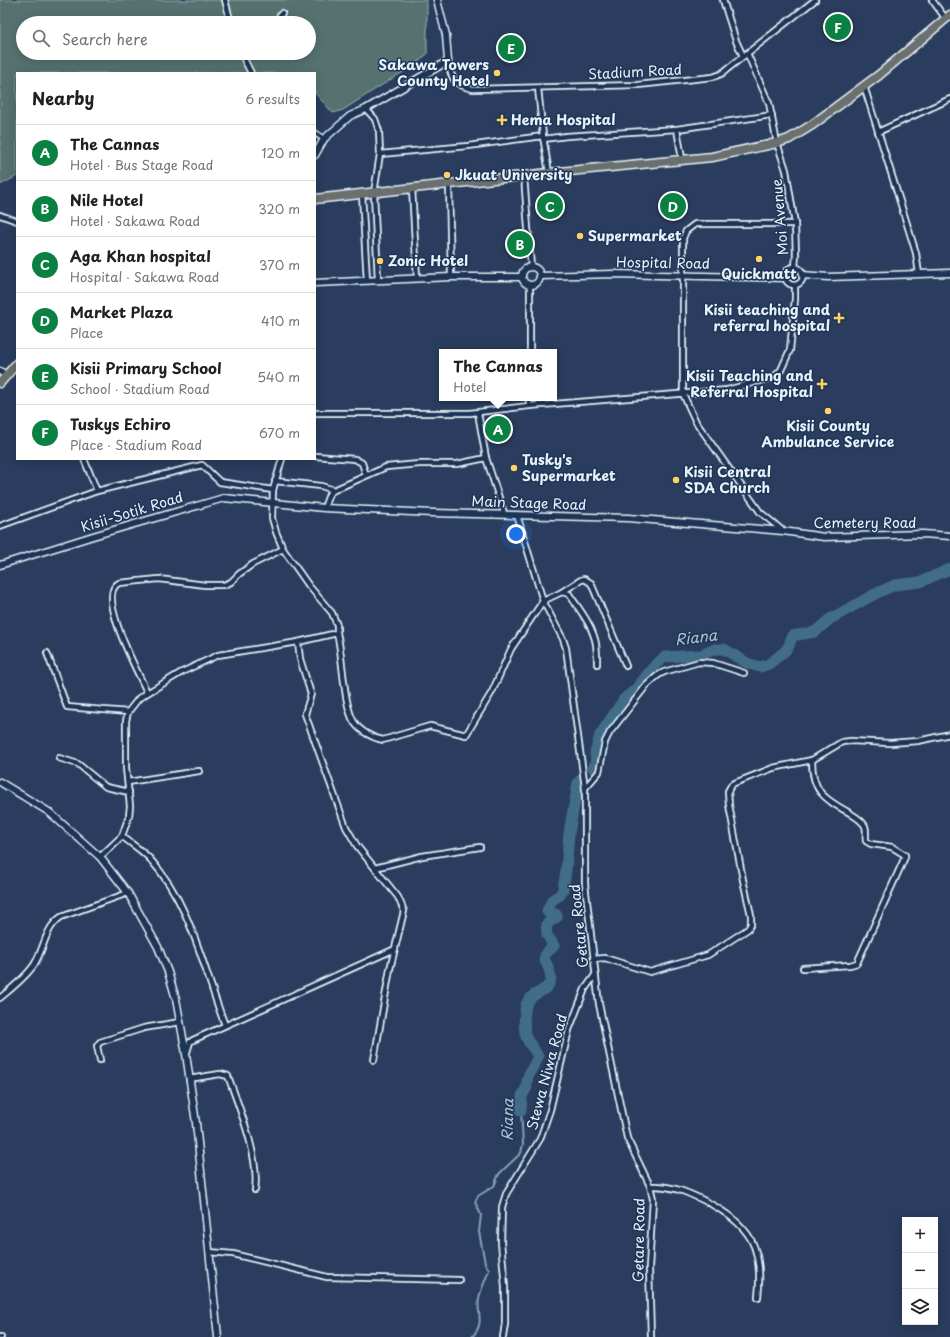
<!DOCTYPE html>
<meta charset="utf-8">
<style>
body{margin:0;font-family:"Playpen Sans",sans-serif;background:#f6f6f6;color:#202124}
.controls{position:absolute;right:12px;bottom:12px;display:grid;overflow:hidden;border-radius:0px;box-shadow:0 2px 10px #0003}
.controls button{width:36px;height:36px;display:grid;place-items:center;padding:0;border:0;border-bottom:1px solid #e0e0e0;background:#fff;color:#202124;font:20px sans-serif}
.you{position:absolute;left:516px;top:534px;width:14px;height:14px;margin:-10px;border:3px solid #fff;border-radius:50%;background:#1a73e8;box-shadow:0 0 0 6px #1a73e833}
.badge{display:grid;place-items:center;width:26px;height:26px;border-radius:50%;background:#0b8043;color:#fff;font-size:13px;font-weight:700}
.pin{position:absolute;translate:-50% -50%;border:2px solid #fff;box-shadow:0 1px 4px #0006}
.popup{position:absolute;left:439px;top:349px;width:118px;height:52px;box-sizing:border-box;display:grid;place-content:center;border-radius:0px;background:#fff;filter:drop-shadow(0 1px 3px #0005);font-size:13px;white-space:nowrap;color:#757577}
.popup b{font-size:15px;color:#202124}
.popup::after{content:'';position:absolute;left:50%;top:100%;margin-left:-8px;border:8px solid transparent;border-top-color:#fff}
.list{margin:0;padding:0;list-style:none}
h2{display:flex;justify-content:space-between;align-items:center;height:52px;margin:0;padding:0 16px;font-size:17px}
h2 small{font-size:13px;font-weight:400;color:#757577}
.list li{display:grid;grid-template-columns:26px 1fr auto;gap:12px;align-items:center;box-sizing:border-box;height:56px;padding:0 16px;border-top:1px solid #e0e0e0}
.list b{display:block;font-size:15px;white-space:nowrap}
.list p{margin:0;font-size:13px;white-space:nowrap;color:#757577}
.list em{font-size:13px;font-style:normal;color:#757577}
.icon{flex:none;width:22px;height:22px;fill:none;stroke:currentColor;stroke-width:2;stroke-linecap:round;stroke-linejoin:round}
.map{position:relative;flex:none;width:950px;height:1337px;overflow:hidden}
.search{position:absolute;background:#fff;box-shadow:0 2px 10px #0003;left:16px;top:16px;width:300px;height:44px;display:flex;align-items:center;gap:10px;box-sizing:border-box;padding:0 14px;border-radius:22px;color:#757577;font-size:15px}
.panel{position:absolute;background:#fff;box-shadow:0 2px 10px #0003;left:16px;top:72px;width:300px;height:388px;border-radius:0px}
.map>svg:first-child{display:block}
.green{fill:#55726f;stroke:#9eb2b4;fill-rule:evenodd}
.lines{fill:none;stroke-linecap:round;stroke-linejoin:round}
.stream{stroke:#84a2b5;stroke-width:2}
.river{stroke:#426d88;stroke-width:11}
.street-casing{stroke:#e8f1f8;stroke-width:8}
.secondary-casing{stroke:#e8f1f8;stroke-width:9}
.highway-casing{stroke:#e8f1f8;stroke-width:11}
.street{stroke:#1d3557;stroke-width:4.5}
.secondary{stroke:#1d3557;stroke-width:6}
.highway{stroke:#6b706d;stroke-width:8}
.poi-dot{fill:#ffd166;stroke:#1d3557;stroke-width:1.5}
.labels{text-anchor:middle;stroke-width:3;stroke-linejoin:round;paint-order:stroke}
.poi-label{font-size:14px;font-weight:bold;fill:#e8f1f8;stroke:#1d3557;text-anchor:start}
.street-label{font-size:14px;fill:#e8f1f8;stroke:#1d3557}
.water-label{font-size:15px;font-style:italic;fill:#aec3d1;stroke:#1d3557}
</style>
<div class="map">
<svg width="950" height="1337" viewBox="0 0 950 1337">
<rect width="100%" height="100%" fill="#2a3d5e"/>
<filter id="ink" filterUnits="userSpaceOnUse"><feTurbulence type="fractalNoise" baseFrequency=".025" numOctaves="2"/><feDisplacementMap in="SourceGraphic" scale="8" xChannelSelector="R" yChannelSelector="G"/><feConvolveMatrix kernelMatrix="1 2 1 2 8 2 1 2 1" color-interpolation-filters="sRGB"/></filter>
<g filter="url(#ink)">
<path class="green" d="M0,0H427V54L413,67L396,76L343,110L333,113L315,93V73H17V176L0,185ZM23,23H309V53H23Z"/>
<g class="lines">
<path class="stream" d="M472,1337C486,1322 476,1314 479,1298C481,1289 486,1279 489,1270L485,1263L479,1232L481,1215L475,1202L478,1196L494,1186L499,1174L521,1153L523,1144L521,1111"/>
<g class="river">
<path d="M593,768L596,761L595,753L600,735L624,699L636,689L656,664L665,657L701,655L715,649H724L747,663L760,667L769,664L784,652L789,646L792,636L815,632L830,619L877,593L895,585L920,582L950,569"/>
<path d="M521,1111L522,1096L527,1087C525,1076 534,1067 538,1057C536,1050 530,1046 527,1039C523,1031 524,1014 526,1005C531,987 565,995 544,959L546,953L554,946C549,936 545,938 547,924L557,917L556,914L550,915L547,911L552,900L560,895L563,889L566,871L569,833L578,783L580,780"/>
</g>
<g class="street-casing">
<g id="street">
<path d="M225,0L231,23"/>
<path d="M723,0L736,41L743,56"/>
<path d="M932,0L946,19"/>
<path d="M274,23L282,13"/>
<path d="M241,53L251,73"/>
<path d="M747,53L769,103L777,143L786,170L795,224L796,255L795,267"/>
<path d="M448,61C451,79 454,85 473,89L638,85L713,77L721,74L815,0"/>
<path d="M864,86L916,253L919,274"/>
<path d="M538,88L543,136L549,173"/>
<path d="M366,109L375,119L379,131L380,154L374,193L378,280"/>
<path d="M677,129L772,115"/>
<path d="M878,132L950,99"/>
<path d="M315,133L324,139"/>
<path d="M543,139L567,136L677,129L682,159"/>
<path d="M380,154L468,146L543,136"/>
<path d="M524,176L531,267"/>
<path d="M449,184L451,277"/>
<path d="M412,188L417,278"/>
<path d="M362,194L367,281"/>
<path d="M0,215L17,221"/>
<circle cx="794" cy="276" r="9"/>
<path d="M530,352V285"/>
<path d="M529,406V398"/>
<path d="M315,413H470L529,406L727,390L774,377L781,370L790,350L795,299V285"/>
<path d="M478,413L486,458L504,513"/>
<path d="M315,456L355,459L362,463L366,475"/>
<path d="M84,459L97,491"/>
<path d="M275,481L321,486L334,490"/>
<path d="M324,508L329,494L334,490L386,467L419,464H457L486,458"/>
<path d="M517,515L543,601L563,639L566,648L585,788V884L599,1004L627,1138L650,1186L653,1199L649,1268L651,1337"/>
<path d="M0,526L97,491L202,465L220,482L273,490"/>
<path d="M783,531L760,512L696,422L683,394V238L686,231L695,224H795"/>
<path d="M562,592L581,580L584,579L591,583L626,666"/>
<path d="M337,633C343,656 343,704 354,722C360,731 372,738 383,740L430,726L466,735L492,692L511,649L543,601L562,592L569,594C579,609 593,626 596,644C597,651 597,657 597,664"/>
<path d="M298,642L300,659L311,694L305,714L346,827L357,846L398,897L404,911L390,969L374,1060"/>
<path d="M47,653L67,707L128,712"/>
<path d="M147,692C139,674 95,594 119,583L159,579L205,585H224L231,582L239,574L253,564L283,549"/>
<path d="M59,758L78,764L106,787L129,792"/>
<path d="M128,782L199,771"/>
<path d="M585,788L599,772L605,742L610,732L646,686L657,676L664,672L699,662L713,663L744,673"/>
<path d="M122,836C131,844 142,850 150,859C192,905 203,969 225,1025"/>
<path d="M100,857L122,836L129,816L130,806L126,768V721L128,712L139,698L182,672L218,655L298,642L337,633V625L332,613L309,586L283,549L276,532L272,518L273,490L282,459"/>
<path d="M375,868L422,856L480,847"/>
<path d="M593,959L605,958L650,972L708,955L748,929L751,924V915L743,880L729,805L728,791L732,784L773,768L812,760L842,742L851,741L890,743L918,741L950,734"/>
<path d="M803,968L850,965L857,963L905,857V855L892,847L871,844L866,841C865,836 867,831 865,826C861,819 854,816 848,812C823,798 812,791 812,760"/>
<path d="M0,998C12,988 25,978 34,965C45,948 44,929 61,917L128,893"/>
<path d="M187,1052L190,1042L193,1040L395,949"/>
<path d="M100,1060L97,1046L100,1042L144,1028L180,1022"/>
<path d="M189,1079L220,1074L228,1076C239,1107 260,1158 255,1190"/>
<path d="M650,1186C671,1185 687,1192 705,1201C750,1224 764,1247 758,1297"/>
<path d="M209,1252L233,1254L327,1277L459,1280"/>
<path d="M0,1337H1"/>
<path d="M503,1337L505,1324V1287L501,1242L502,1207L506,1194L540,1139L550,1110L569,1030L585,989L595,975"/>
</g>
</g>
<g class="secondary-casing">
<g id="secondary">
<path d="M315,155L324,139L350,116L366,109L448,61L446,35L437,0"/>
<circle cx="531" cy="276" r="9"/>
<path d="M802,275L828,277L950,273"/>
<path d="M540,276L613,274L786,278"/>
<path d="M315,283L451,277H522"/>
<path d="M0,371L6,375"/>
<path d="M0,565L93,536L224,498L324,508L433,513L628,518L783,531L824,537L923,534L950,536"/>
<path d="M0,782L49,812L100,857L128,893L158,947L168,972L176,999L186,1054L196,1123L218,1337"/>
</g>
</g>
<g class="highway-casing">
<g id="highway">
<path d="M315,199L549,173L712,157L777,143L789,139L812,125L879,75L950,15"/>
<path d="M0,383L17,363"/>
</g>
</g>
<use href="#street" class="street"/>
<use href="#secondary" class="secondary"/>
<use href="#highway" class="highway"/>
</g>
</g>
<g class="poi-dot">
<circle cx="497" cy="73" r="4"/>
<path d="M500 114h4v4h4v4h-4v4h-4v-4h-4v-4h4z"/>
<circle cx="447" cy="175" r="4"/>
<circle cx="580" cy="236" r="4"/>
<circle cx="759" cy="259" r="4"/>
<circle cx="380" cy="261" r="4"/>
<path d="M837 312h4v4h4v4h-4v4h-4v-4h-4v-4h4z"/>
<path d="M820 378h4v4h4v4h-4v4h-4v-4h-4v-4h4z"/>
<circle cx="828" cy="411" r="4"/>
<circle cx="514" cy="468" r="4"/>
<circle cx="676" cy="480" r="4"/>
</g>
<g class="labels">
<g class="poi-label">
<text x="489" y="70" text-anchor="end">Sakawa Towers<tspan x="489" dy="16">County Hotel</tspan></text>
<text x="511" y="125">Hema Hospital</text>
<text x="455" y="180">Jkuat University</text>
<text x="588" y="241">Supermarket</text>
<text x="388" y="266">Zonic Hotel</text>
<text x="759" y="279" text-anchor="middle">Quickmatt</text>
<text x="830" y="315" text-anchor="end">Kisii teaching and<tspan x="830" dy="16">referral hospital</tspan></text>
<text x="813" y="381" text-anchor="end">Kisii Teaching and<tspan x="813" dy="16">Referral Hospital</tspan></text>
<text x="828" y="431" text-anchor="middle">Kisii County<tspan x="828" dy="16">Ambulance Service</tspan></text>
<text x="522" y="465">Tusky's<tspan x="522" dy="16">Supermarket</tspan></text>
<text x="684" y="477">Kisii Central<tspan x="684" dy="16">SDA Church</tspan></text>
</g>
<g class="street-label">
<text transform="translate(635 72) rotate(-3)" y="5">Stadium Road</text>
<text transform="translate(780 217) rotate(-95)" y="5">Moi Avenue</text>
<text transform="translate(663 263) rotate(1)" y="5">Hospital Road</text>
<text transform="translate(529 503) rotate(2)" y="5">Main Stage Road</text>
<text transform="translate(132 512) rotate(-17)" y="5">Kisii-Sotik Road</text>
<text x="865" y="528">Cemetery Road</text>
<text transform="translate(579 926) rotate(-96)" y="5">Getare Road</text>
<text transform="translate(547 1072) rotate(-75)" y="5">Stewa Niwa Road</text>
<text transform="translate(639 1240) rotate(-89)" y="5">Getare Road</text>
</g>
<g class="water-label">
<text transform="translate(696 638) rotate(-7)" y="5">Riana</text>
<text transform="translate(508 1120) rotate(-89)" y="5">Riana</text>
</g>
</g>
</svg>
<div class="controls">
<button>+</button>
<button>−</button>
<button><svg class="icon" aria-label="layers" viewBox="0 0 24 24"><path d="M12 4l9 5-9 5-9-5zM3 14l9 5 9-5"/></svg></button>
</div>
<div class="you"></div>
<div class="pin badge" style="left:498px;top:429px">A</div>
<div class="popup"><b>The Cannas</b>Hotel</div>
<div class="pin badge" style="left:520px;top:244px">B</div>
<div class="pin badge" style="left:550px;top:206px">C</div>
<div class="pin badge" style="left:673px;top:206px">D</div>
<div class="pin badge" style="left:511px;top:48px">E</div>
<div class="pin badge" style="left:838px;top:27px">F</div>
<div class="search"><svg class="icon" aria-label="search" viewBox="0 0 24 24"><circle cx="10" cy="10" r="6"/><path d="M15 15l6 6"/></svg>Search here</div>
<section class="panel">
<h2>Nearby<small>6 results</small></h2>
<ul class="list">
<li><span class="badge">A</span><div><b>The Cannas</b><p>Hotel · Bus Stage Road</p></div><em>120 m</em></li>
<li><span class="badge">B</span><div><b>Nile Hotel</b><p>Hotel · Sakawa Road</p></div><em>320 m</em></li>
<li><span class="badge">C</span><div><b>Aga Khan hospital</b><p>Hospital · Sakawa Road</p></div><em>370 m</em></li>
<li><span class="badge">D</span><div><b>Market Plaza</b><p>Place</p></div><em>410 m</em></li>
<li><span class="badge">E</span><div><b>Kisii Primary School</b><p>School · Stadium Road</p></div><em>540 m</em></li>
<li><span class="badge">F</span><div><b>Tuskys Echiro</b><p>Place · Stadium Road</p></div><em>670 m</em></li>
</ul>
</section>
</div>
